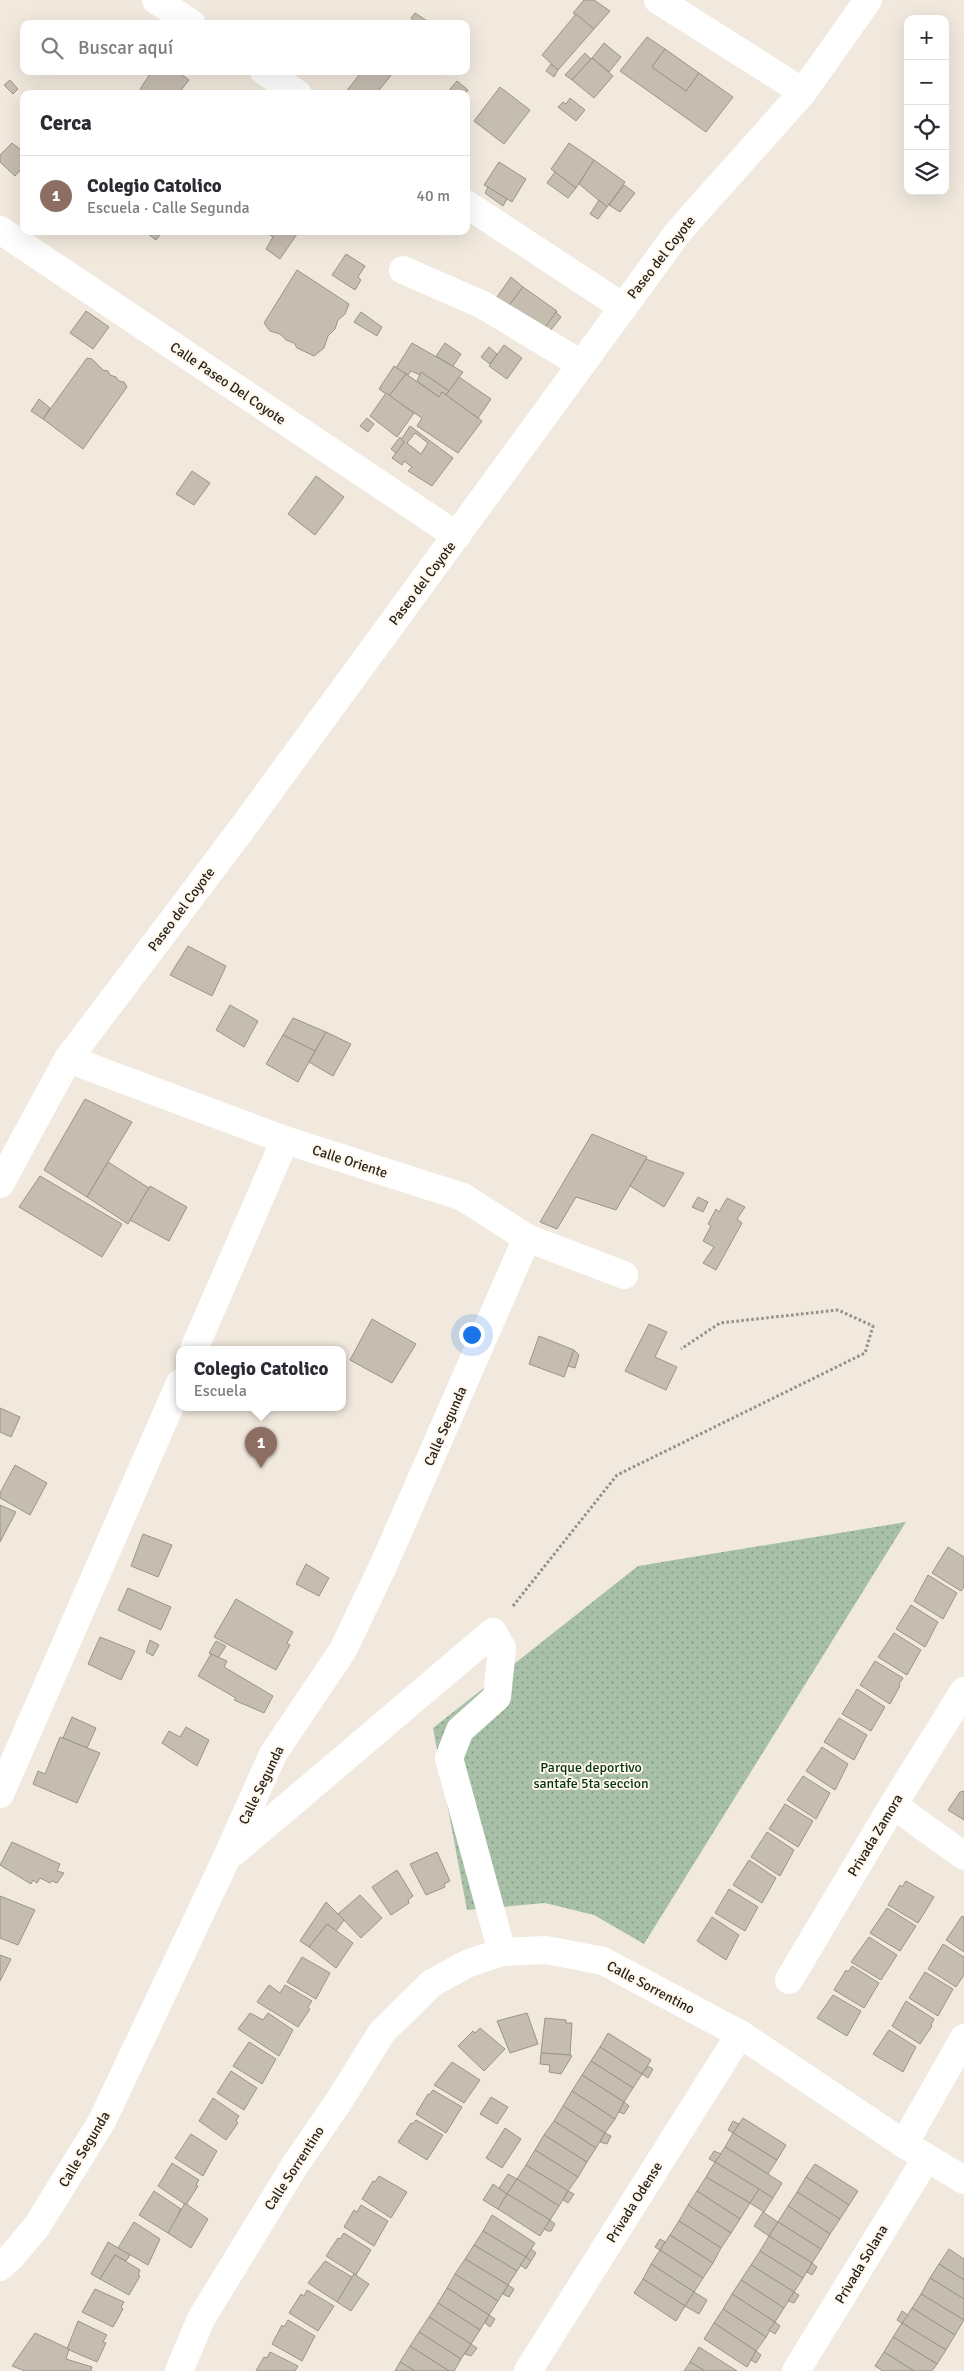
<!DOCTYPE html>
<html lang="es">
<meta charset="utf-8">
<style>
body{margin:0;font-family:Signika,sans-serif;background:#f7f7f7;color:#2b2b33}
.controls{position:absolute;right:15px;top:15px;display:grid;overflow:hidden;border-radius:10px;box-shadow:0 5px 20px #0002}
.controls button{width:45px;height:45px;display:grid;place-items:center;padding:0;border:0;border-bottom:1px solid #e1e1e2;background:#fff;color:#2b2b33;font:25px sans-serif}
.you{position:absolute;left:471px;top:1334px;width:18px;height:18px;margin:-12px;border:4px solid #fff;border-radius:50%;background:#1a73e8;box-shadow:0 0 0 8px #1a73e833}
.badge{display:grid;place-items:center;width:32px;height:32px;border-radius:50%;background:#3d8276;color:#fff;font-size:16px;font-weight:700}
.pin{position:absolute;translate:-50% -41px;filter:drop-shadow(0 1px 2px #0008)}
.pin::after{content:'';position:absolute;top:26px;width:18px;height:15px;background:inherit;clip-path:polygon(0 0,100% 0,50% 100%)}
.popup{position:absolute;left:176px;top:1346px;width:170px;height:65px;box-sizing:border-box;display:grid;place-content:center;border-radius:10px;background:#fff;filter:drop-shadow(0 1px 4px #0005);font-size:16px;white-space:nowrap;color:#7c7c81}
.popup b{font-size:19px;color:#2b2b33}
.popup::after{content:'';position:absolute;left:50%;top:100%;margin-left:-10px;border:10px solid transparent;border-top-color:#fff}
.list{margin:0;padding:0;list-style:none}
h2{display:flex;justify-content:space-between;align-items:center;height:65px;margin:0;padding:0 20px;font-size:21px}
h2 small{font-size:16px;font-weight:400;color:#7c7c81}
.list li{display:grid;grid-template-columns:32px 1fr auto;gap:15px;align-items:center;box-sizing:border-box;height:80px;padding:0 20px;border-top:1px solid #e1e1e2}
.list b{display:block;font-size:19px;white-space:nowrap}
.list p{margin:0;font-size:16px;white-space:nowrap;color:#7c7c81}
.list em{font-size:16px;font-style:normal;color:#7c7c81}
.icon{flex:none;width:28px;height:28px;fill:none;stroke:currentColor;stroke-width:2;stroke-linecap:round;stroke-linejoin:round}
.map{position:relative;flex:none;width:964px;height:2371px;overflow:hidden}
.search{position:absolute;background:#fff;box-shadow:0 5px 20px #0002;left:20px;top:20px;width:450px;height:55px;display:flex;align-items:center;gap:12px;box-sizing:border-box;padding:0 18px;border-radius:10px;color:#7c7c81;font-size:19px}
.panel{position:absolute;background:#fff;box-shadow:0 5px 20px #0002;left:20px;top:90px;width:450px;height:145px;border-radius:10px}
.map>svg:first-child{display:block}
.park{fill:url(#park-dots)}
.building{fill:#c6bdb1;stroke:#9c9489;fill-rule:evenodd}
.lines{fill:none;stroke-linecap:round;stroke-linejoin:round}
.path{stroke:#948e86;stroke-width:3;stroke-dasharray:2.5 2.5;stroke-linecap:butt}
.minor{stroke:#fff;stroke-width:28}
.labels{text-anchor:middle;stroke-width:4;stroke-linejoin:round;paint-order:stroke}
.street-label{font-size:14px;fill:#26231f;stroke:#fff7ea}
.park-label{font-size:14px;fill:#03350c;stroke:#fff7ea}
</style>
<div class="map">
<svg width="964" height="2371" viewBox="0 0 964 2371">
<defs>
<pattern id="park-dots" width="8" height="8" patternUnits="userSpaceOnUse" patternTransform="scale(1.25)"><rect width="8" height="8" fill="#a7c0a7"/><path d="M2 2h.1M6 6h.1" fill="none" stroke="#889c87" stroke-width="1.8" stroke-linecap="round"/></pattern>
</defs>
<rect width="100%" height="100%" fill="#f1e9dd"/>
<path class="park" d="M906,1522L644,1944L594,1915L545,1903L467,1910L433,1728L638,1566Z"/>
<g class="building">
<path d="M584,0H594L610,11L594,29L573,13Z"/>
<path d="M415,13L432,24H417L411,18Z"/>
<path d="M576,14L594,29L558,70L542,55Z"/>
<path d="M647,37L665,49L652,67L686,91L699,73L733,97L706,132L620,71Z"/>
<path d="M604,43L621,57L609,72L592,58Z"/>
<path d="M665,49L699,73L686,91L652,67Z"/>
<path d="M585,53L591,59L572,80L565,75Z"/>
<path d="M592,58L613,76L594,98L572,80Z"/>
<path d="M551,64L558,70L554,77L546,71Z"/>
<path d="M152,71H177L189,80L178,94H148L140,89Z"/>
<path d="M362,71H389L392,74L376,94H349L346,92Z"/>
<path d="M10,80L18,89L13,94L4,85Z"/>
<path d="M457,81L468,90L465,94H455L450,89Z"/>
<path d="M500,87L530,110L504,144L474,121Z"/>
<path d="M570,98L585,110L576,121L558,107L563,102L566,104Z"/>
<path d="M12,143L24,152V166L15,176L0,162V155Z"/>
<path d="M569,143L594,160L576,188L551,169Z"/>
<path d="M594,160L625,182L607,207L579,184Z"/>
<path d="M499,162L526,179L512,202L484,185Z"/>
<path d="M555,172L576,188L568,198L547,183Z"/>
<path d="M624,185L635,193L620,212L609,205Z"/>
<path d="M488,187L507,199L503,206L485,193Z"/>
<path d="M599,200L607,207L598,219L590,214Z"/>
<path d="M144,231H163L156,240Z"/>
<path d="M264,231H299L280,259L266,249L273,237Z"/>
<path d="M346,254L365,266L358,277L361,280L355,290L332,275Z"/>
<path d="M297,270L349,304L345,314L338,320L335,329L328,336L324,348L314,356L297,348L294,343L286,340L280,334L270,331L264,323Z"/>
<path d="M511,277L523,287L507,308L495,300Z"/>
<path d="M523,287L557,311L539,336L507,308Z"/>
<path d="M86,311L109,327L93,349L70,333Z"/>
<path d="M361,312L382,327L377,336L354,322Z"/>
<path d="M556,312L561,317L544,339L539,336Z"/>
<path d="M412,343L463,372L449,391L421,372L420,375L411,371L408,375L396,368Z"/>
<path d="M445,343L461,354L453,366L436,356Z"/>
<path d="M504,345L522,358L507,379L489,366Z"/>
<path d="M489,347L497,354L490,364L481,357Z"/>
<path d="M87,358L92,359L103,370L108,371L110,375L116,377L119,381L124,382L127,387L83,449L43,419Z"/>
<path d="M394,366L406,374L389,396L379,389Z"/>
<path d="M421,372L449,391L446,395L442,392L439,397L417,381Z"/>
<path d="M406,374L439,397L442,392L482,421L458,453L417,426L422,418L389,396Z"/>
<path d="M459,377L491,399L478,418L446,395Z"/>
<path d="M386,393L414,413L397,437L370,416Z"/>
<path d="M39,399L50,408L43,419L31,411Z"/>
<path d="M367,418L374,424L368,432L360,426Z"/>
<path d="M410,426L453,458L432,486L408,471L412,467L404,461L402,465L392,458L404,442L401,440ZM415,433L428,443L421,454L407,443Z"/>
<path d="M400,437L404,442L396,453L391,449Z"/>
<path d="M192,471L210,483L194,505L176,494Z"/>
<path d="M316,476L344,497L315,535L288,514Z"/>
<path d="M188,946L226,966L212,996L170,975Z"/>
<path d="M230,1005L258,1021L244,1047L216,1030Z"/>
<path d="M293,1018L326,1032L315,1051L283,1035Z"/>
<path d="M326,1032L351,1044L333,1076L309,1062Z"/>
<path d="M283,1035L315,1051L298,1082L266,1064Z"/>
<path d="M85,1099L132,1122L87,1197L44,1170Z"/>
<path d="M592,1134L647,1157L616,1210L576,1197L557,1229L540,1222Z"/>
<path d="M646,1159L684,1173L664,1207L630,1186Z"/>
<path d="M108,1162L149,1188L128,1224L87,1197Z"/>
<path d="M40,1176L122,1224L102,1257L19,1207Z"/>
<path d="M150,1186L187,1207L169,1241L130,1220Z"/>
<path d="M698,1197L708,1202L703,1212L692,1207Z"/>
<path d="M727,1198L745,1207L737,1219L742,1223L716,1270L703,1263L714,1247L703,1241L711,1226L708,1224L716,1209L719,1212Z"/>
<path d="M372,1319L416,1344L392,1383L350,1360Z"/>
<path d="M649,1324L667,1332L655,1357L677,1367L666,1390L625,1371Z"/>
<path d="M539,1336L574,1350L564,1377L529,1364Z"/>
<path d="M574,1350L579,1355L575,1368L568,1366Z"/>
<path d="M0,1408L20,1417L11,1437L0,1432Z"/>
<path d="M15,1465L47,1483L30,1515L0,1498V1493Z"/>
<path d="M0,1505L16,1512L0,1542Z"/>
<path d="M143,1534L172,1545L158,1577L131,1566Z"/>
<path d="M948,1547L964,1557V1587L961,1591L932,1573Z"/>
<path d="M306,1564L329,1578L319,1596L296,1584Z"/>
<path d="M928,1575L957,1593L943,1619L914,1601Z"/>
<path d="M128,1588L171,1607L161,1630L118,1610Z"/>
<path d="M236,1599L293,1632L287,1643L290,1645L276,1670L214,1637Z"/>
<path d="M911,1605L938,1622L925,1647L896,1629Z"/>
<path d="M894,1633L921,1650L907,1675L878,1657Z"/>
<path d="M100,1637L135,1651L121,1680L88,1664Z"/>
<path d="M150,1640L159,1645L153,1656L146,1652Z"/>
<path d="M216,1641L226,1646L218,1658L209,1653Z"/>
<path d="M211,1654L227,1661L224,1667L273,1696L264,1713L234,1700L236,1698L198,1676Z"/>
<path d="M875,1661L903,1678L899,1684L900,1686L890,1704L860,1685Z"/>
<path d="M857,1689L885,1707L871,1731L842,1714Z"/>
<path d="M72,1717L96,1728L87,1748L63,1738Z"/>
<path d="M839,1718L867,1735L854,1760L824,1742Z"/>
<path d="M186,1727L209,1740L197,1766L162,1743L169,1731L180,1737Z"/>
<path d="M60,1737L100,1753L77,1803L33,1784L38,1771L45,1774Z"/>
<path d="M822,1747L848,1764L835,1790L806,1771Z"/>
<path d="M803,1776L830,1793L816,1819L787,1800Z"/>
<path d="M964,1791V1820L948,1810L960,1792Z"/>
<path d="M785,1804L813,1821L798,1847L769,1829Z"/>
<path d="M767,1832L794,1850L780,1876L751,1857Z"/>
<path d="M12,1842L60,1864L57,1871L64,1873L57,1883L52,1881L50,1883L40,1878L37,1883L33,1880L31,1884L0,1865Z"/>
<path d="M437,1852L450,1881L444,1884L445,1887L426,1895L410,1864Z"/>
<path d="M749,1860L776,1878L762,1903L733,1885Z"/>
<path d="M397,1870L413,1896L408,1900L409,1903L391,1915L372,1887Z"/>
<path d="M906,1881L934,1897L918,1923L888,1905L900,1885L902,1887Z"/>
<path d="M729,1889L758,1907L745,1931L715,1913Z"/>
<path d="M360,1895L382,1918L361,1938L338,1914Z"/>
<path d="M0,1896L35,1910L18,1945L0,1938Z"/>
<path d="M326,1902L344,1920L336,1931L327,1924L309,1947L300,1941Z"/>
<path d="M887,1908L916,1926L900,1951L870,1933Z"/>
<path d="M962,1916L964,1917V1952L946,1940Z"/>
<path d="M712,1917L739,1935L726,1960L697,1941Z"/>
<path d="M327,1924L353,1943L336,1968L309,1947Z"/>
<path d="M869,1937L897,1955L881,1980L851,1962Z"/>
<path d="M943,1944L964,1957V1975L956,1987L928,1969Z"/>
<path d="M0,1955L11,1959L0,1981Z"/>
<path d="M302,1957L330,1973L316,1999L287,1982Z"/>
<path d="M852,1966L879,1983L864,2008L834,1990L846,1970L848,1972Z"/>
<path d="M925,1972L953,1989L938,2016L909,1998Z"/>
<path d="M269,1985L280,1993L285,1985L312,2001L308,2007L310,2009L298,2027L257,2002Z"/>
<path d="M833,1995L861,2011L847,2036L817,2018Z"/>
<path d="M906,2001L934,2019L931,2025L932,2026L920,2044L892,2026Z"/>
<path d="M250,2013L263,2020L268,2013L293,2030L279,2056L238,2029Z"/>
<path d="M527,2013L538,2044L510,2053L497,2021Z"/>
<path d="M545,2018L566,2020V2023H572L570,2055L541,2053Z"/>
<path d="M480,2028L505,2049L484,2071L458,2046L473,2031L475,2033Z"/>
<path d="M889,2030L916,2047L903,2072L873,2054Z"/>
<path d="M608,2033L651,2060L642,2074L600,2047Z"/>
<path d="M249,2042L276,2059L262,2084L233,2066Z"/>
<path d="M600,2047L642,2074L633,2088L591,2061Z"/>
<path d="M541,2053L570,2055L572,2056L561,2074L549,2072L550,2065L540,2064Z"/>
<path d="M591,2061L633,2088L624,2102L582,2075Z"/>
<path d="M452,2062L480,2080L464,2103L434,2085Z"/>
<path d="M648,2066L653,2069L648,2078L642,2074Z"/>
<path d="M231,2071L257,2088L244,2110L217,2093Z"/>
<path d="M582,2075L624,2102L615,2119L572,2091Z"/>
<path d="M433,2090L462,2107L446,2133L416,2114L428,2094L429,2095Z"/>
<path d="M572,2091L615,2119L605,2133L563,2106Z"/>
<path d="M491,2097L508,2107L497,2124L480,2114Z"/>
<path d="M213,2098L239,2116L236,2121L238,2123L226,2140L199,2121Z"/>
<path d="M624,2102L629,2106L624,2114L619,2112Z"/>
<path d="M563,2106L605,2133L596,2148L554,2121Z"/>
<path d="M743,2118L786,2145L777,2160L733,2133Z"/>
<path d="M416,2120L443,2135L427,2160L398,2142L411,2123L412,2124Z"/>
<path d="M554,2121L596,2148L587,2162L544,2135Z"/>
<path d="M733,2121L739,2124L733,2133L728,2130Z"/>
<path d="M505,2128L521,2139L502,2168L486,2158Z"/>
<path d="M605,2133L611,2136L607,2144L600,2142Z"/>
<path d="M733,2133L777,2160L768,2174L725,2147Z"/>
<path d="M191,2134L217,2151L203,2176L175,2158Z"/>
<path d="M544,2135L587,2162L578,2177L535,2150Z"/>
<path d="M725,2147L782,2183L773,2198L715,2162Z"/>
<path d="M535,2150L578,2177L568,2191L526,2165Z"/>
<path d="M714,2151L721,2154L715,2162L709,2159Z"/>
<path d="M715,2162L759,2189L750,2203L706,2177Z"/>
<path d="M172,2163L199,2180L196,2185L198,2186L186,2205L158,2186Z"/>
<path d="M815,2164L858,2191L849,2205L806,2177Z"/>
<path d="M526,2165L568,2191L559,2206L517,2179Z"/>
<path d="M508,2174L517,2179L507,2194L499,2188Z"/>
<path d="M379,2176L407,2192L391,2218L362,2199L373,2181L375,2182Z"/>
<path d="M706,2177L750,2203L740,2219L697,2191Z"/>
<path d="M806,2177L849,2205L840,2219L797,2192Z"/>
<path d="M517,2179L559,2206L550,2220L507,2194Z"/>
<path d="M493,2184L507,2194L498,2209L483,2200Z"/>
<path d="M759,2189L773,2198L764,2212L750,2203Z"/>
<path d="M154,2191L181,2209L178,2214L180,2215L168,2233L139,2215Z"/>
<path d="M568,2191L574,2194L568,2203L563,2200Z"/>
<path d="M697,2191L740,2219L731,2233L688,2205Z"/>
<path d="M797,2192L840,2219L830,2234L788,2206Z"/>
<path d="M507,2194L550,2220L540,2236L498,2209Z"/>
<path d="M185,2203L208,2219L191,2248L168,2233Z"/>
<path d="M361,2205L388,2221L374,2246L344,2227L354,2210L357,2212Z"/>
<path d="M688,2205L731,2233L721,2248L679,2221Z"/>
<path d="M788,2206L830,2234L821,2249L778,2222Z"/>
<path d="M763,2212L778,2222L769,2236L754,2226Z"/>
<path d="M492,2215L535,2243L526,2257L483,2231Z"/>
<path d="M550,2220L555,2224L551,2231H548L544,2229Z"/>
<path d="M679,2221L721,2248L713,2263L670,2235Z"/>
<path d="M134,2222L160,2239L148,2265L118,2248Z"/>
<path d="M778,2222L821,2249L812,2263L769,2236Z"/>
<path d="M483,2231L526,2257L517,2271L474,2245Z"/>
<path d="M344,2233L371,2250L356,2275L326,2256L338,2238L340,2239Z"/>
<path d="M670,2235L713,2263L703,2278L660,2250Z"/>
<path d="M769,2236L812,2263L803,2278L760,2251Z"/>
<path d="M660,2239L665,2242L660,2250L655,2247Z"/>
<path d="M108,2242L130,2255L126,2261L115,2255L100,2279L91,2274Z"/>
<path d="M474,2245L517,2271L508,2285L465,2259Z"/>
<path d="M531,2249L536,2253L531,2261L526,2257Z"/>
<path d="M949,2249L964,2259V2280L939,2264Z"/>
<path d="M660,2250L703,2278L694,2292L651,2264Z"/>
<path d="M760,2251L803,2278L794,2292L751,2265Z"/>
<path d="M115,2255L140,2270L138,2275L140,2276L129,2295L100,2279Z"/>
<path d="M526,2257L531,2261L526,2269L520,2265Z"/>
<path d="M465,2259L508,2285L498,2301L455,2274Z"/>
<path d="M325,2261L352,2277L337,2302L308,2283Z"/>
<path d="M812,2263L817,2267L812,2275L807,2272Z"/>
<path d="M651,2264L694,2292L685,2306L643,2279Z"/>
<path d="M939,2264L964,2280V2299L930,2278Z"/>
<path d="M751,2265L794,2292L784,2308L741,2280Z"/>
<path d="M354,2274L369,2284L351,2311L337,2302Z"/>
<path d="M455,2274L498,2301L489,2315L447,2288Z"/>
<path d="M930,2278L964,2299V2320L921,2294Z"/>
<path d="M643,2279L685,2306L676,2321L634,2293Z"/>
<path d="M741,2280L784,2308L775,2322L732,2294Z"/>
<path d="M508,2285L514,2289L509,2297L503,2294Z"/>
<path d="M447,2288L489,2315L480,2330L438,2303Z"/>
<path d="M95,2289L124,2302L121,2307L123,2309L113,2327L82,2312Z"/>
<path d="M307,2290L334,2306L318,2331L289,2313L301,2294L304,2296Z"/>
<path d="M694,2292L707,2300L699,2314L685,2306Z"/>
<path d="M794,2292L799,2295L794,2303L788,2301Z"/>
<path d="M732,2294L775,2322L766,2337L723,2309Z"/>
<path d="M921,2294L964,2320L955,2335L912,2308Z"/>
<path d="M438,2303L480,2330L471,2344L429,2317Z"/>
<path d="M912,2308L955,2335L946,2350L902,2323Z"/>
<path d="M723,2309L766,2337L756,2351L714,2323Z"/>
<path d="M902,2311L908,2315L902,2323L897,2320Z"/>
<path d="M489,2315L495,2319L490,2327L485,2323Z"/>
<path d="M429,2317L471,2344L461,2359L419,2332Z"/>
<path d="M288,2320L315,2336L302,2361L272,2344L282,2325L284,2327Z"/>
<path d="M78,2321L107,2335L103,2342L106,2343L97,2362L67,2349Z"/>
<path d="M775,2322L780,2326L775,2334L769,2330Z"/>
<path d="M714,2323L756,2351L747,2367L704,2339Z"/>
<path d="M902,2323L946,2350L937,2364L893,2337Z"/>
<path d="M419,2332L461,2359L454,2371H449L410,2346Z"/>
<path d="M35,2333L69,2349L66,2359L92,2367L91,2371H25L12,2366Z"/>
<path d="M893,2337L937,2364L932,2371H914L884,2352Z"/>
<path d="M471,2344L477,2348L471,2356L465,2354Z"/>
<path d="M410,2346L449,2371H415L400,2362Z"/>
<path d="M699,2347L737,2371H705L690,2362Z"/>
<path d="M756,2351L761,2355L756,2363L751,2360Z"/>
<path d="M270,2352L298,2366L295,2371H256L264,2357L267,2358Z"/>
<path d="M884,2352L914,2371H883L875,2366Z"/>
<path d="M400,2362L415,2371H395Z"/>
<path d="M690,2362L705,2371H684Z"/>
</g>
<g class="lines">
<path class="path" d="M513,1606L617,1475L865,1353L873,1326L838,1310L720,1323L681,1349"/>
<g class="minor">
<path d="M156,0L192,24"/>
<path d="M658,0L803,92"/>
<path d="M264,71L298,94"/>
<path d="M466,204L623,307"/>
<path d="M0,230L457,536"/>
<path d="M403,270L483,305L581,364"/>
<path d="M68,1059L285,1140L463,1197L527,1238L624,1275"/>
<path d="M0,1184L68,1059L238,834L679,231L803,92L868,0"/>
<path d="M194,1349L285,1140"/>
<path d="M0,1794L180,1383"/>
<path d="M893,1805L964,1856"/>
<path d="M234,1852L493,1632L502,1648L497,1697L460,1730L449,1758L502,1952"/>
<path d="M789,1980L893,1805L964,1691"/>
<path d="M904,2144L964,2038"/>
<path d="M0,2267L11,2257L37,2226L102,2121L227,1857L273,1754L343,1650L384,1564L527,1238"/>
<path d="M179,2371L201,2319L295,2165L339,2101L382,2032L432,1983L469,1963L502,1952L546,1950L603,1961L740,2034L904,2144L964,2180"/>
<path d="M528,2371L740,2034"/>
<path d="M796,2371L926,2159"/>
</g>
</g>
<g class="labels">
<g class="street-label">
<text transform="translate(661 257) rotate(-52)" y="5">Paseo del Coyote</text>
<text transform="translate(228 383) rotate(34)" y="5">Calle Paseo Del Coyote</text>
<text transform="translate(422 583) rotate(-53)" y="5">Paseo del Coyote</text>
<text transform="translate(181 909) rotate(-53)" y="5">Paseo del Coyote</text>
<text transform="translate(350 1161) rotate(18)" y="5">Calle Oriente</text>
<text transform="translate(445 1426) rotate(-66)" y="5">Calle Segunda</text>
<text transform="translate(261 1785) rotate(-64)" y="5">Calle Segunda</text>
<text transform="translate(875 1835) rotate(-59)" y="5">Privada Zamora</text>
<text transform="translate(651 1987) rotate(28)" y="5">Calle Sorrentino</text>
<text transform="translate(84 2149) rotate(-59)" y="5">Calle Segunda</text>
<text transform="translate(294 2168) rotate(-57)" y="5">Calle Sorrentino</text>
<text transform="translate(634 2202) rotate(-58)" y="5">Privada Odense</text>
<text transform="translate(861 2264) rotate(-59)" y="5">Privada Solana</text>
</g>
<g class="park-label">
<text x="591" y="1772">Parque deportivo<tspan x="591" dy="16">santafe 5ta seccion</tspan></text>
</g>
</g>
</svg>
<div class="controls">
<button>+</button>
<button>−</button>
<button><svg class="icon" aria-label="locate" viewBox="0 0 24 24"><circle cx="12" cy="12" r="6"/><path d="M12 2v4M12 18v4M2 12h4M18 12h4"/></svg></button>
<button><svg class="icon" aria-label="layers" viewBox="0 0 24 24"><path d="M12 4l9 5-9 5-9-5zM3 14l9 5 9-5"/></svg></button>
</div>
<div class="you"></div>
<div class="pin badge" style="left:261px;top:1468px;background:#8d6e63">1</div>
<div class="popup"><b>Colegio Catolico</b>Escuela</div>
<div class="search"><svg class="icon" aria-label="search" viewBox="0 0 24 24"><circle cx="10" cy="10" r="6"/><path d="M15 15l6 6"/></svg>Buscar aquí</div>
<section class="panel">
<h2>Cerca<small></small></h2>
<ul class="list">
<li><span class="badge" style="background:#8d6e63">1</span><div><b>Colegio Catolico</b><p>Escuela · Calle Segunda</p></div><em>40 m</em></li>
</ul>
</section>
</div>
